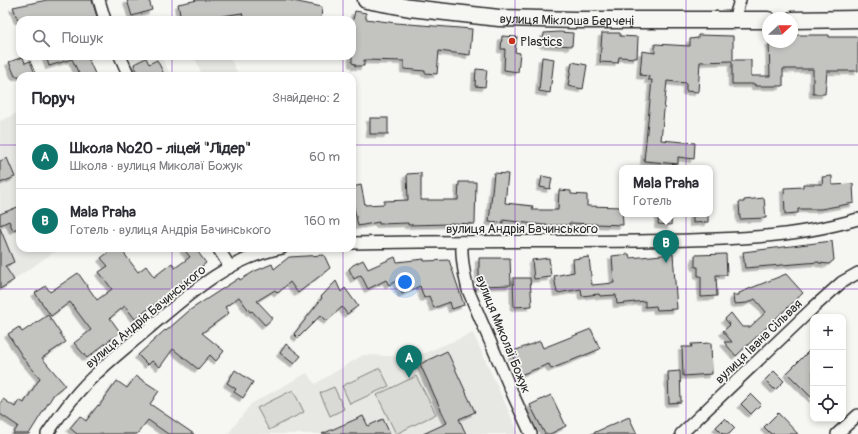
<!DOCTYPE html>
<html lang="uk">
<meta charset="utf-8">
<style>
body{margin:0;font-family:Pangolin,sans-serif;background:#f7f7f7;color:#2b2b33}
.controls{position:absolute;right:12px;bottom:12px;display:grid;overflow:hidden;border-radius:8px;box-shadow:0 2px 6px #0003}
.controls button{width:36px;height:36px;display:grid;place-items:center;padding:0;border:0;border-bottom:1px solid #e1e1e2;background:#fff;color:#2b2b33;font:20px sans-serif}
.compass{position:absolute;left:762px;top:12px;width:36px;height:36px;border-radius:50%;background:#fff;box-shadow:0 2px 6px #0003;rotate:68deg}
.you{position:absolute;left:405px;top:282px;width:14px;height:14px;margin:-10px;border:3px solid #fff;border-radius:50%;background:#1a73e8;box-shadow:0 0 0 6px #1a73e833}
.badge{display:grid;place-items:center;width:26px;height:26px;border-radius:50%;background:#0f766e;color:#fff;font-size:13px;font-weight:700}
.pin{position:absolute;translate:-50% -33px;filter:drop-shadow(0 1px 2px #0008)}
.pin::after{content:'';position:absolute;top:21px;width:14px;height:12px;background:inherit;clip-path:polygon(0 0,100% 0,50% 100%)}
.popup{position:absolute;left:619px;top:165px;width:94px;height:52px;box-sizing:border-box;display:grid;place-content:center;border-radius:8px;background:#fff;filter:drop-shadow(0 1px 3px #0005);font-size:13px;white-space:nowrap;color:#7c7c81}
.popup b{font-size:15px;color:#2b2b33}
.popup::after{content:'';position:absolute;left:50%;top:100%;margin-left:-8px;border:8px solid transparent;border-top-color:#fff}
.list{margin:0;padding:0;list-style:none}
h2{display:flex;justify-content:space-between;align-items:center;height:52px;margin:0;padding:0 16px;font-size:17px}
h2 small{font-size:13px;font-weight:400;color:#7c7c81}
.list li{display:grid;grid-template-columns:26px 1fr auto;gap:12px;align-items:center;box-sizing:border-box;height:64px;padding:0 16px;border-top:1px solid #e1e1e2}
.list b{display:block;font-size:15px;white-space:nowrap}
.list p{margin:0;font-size:13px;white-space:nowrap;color:#7c7c81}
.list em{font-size:13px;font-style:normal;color:#7c7c81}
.icon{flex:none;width:22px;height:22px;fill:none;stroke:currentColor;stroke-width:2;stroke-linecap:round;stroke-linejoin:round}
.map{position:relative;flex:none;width:858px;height:434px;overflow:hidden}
.search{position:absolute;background:#fff;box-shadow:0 2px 6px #0003;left:16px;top:16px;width:340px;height:44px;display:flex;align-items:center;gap:10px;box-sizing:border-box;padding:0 14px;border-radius:12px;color:#7c7c81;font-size:15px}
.panel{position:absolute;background:#fff;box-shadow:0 2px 6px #0003;left:16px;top:72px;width:340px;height:180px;border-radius:12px}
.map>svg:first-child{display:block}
.built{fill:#e7e7e3}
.green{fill:#d9d9d5;stroke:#828280}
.building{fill:#c3c3c0;stroke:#2b2b2b;filter:url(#shadow)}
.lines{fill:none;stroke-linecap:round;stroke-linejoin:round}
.street-casing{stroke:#2b2b2b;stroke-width:14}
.secondary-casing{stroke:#2b2b2b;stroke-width:19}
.street{stroke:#f6f6f2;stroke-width:11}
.secondary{stroke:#f6f6f2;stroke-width:16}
.grid{fill:none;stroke:#7b2cbf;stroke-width:1;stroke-opacity:0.55}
.poi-dot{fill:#c8321e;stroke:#f6f6f2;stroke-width:1.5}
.labels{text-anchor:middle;stroke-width:3.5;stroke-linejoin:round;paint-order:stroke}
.street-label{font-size:13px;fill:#2b2b2b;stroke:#f6f6f2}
.poi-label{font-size:13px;fill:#2b2b2b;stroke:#f6f6f2;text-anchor:start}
</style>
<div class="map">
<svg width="858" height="434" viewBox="0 0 858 434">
<defs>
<filter id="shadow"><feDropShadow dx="-3.5" dy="3.5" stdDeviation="0" flood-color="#0004"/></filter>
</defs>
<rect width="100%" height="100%" fill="#f6f6f2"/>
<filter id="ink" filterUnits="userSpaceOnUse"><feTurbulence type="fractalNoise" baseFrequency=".025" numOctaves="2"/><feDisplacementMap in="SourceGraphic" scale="8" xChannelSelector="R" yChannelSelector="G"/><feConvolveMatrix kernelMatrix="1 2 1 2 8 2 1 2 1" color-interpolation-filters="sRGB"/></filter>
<g filter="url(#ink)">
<g class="built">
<path d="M126,56H161L171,76H135Z"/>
<path d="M194,56H229L239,76H191L201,72Z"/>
<path d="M20,112V248H60L0,289V121Z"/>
<path d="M473,333L519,434H228L251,404L307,373L315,384L363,355L415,357Z"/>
</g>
<g class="green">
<path d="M380,368L389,386L350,404L342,386Z"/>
<path d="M416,376L436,414L396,434L377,395Z"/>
<path d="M334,387L344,409L330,416L320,393Z"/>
<path d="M293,390L304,412L269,430L257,408Z"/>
</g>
<g class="building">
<path d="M47,0H92L98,20H18L13,7Z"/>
<path d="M127,0H149L152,10L132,16Z"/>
<path d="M198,0H288L322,7L321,20H244L242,13L196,20H181L178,4Z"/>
<path d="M355,11L366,13V19L396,23L472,29L470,55L439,51L437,74L425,73V71L404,69V61L364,60V66H355V64L352,63V24Z"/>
<path d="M559,32L573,33L572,46L543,44L544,33Z"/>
<path d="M602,33H620V36L638,37L637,58L619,57L618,63L600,62Z"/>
<path d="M698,35L733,36V60H751V76H770L769,42H793V35H829V37H858V71H827L825,94H813V69H783V86H755V84H732V61L700,62L698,92L686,91V83L667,81L661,140L695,143L694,159L678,157V164L644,161L652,80H648L649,76L640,75L642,51L655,53V44L690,46V39L698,38Z"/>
<path d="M502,36L517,37L515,52L520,53L518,72L504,70L505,49H501Z"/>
<path d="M46,56H87L96,76H80L72,59L49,66Z"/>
<path d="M23,57L25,63L30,61L36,76H15L9,62Z"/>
<path d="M542,57L554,59L550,93L539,91Z"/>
<path d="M146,58L149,64L157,60L165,76H139L134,64Z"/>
<path d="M572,62L587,65L583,89L568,86Z"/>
<path d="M476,69L487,70L485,87L475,86Z"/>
<rect x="370" y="118" width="18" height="16"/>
<path d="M7,158L15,177L0,183V161Z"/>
<path d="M421,173V200H458L459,182H476L475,224L450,223V224L408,225V223L379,224V222L358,226L352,198V187L361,185L365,205L384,204V201L408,200L407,174Z"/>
<path d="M494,173L508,174L505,203L533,206L532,210H558L559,190L571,191V194L587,195V206L622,207L623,225L569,223V225H543L503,220V223L489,222Z"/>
<path d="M542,176L552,178L550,189L540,187Z"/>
<path d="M832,176V185L853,184L854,203L821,209H798V213L785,214L784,188L803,187V184H823L822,177Z"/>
<path d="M764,198L766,218L740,219L739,202H744V200Z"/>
<path d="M20,206V227L13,230L9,221L0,225V214Z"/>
<path d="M659,214H672L671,225L658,224Z"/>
<path d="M693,214H708V222L693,223Z"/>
<path d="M0,228L14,262L5,266L14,280L0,289Z"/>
<path d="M832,241L834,260L829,264L819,263V262L745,268L743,252Z"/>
<path d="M114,248H120L138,272L146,266L154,277L172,263L175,268L190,257L183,248H195L206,263L167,295L135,319L125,306L110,318L120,332L87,358L74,343L91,330L70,302L51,316L35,293L46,286L50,292L78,273L97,300L112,289L99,272L108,266L101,258Z"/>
<path d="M629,254L630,258L673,254L677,309L657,310L656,306L645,307V301L617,304L616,295L600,296L599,294L582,296L581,289L557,293L554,276L574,272L573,259L589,257L592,285L614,283L612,256Z"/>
<path d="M726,254L727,275H716L717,296L701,297V276H698V267H695V255Z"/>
<path d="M324,255L330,268L298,293L290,282L278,293L275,290L257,301L273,318L265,325L252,311L250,312L239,297L225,307L229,313L202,333L224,351L216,361L210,355L198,369L173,349L160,367L152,361L148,365L138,355L165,330L166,331L190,310L239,278L240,280L255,271L272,264L274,269L289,257Z"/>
<path d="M395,257L397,262L424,259V261L449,260L464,305L452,309L450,302L434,308L429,296L424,298L420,286L402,294L396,281L389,285L386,280L368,289L361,275L354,279L349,269L353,265L363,260L368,269Z"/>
<path d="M479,258H510L511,285L479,286Z"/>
<path d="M549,258L551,277L534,279L532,260Z"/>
<path d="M786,274L803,293L736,356L724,342H732L723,331L730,325L725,319L731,313L742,327H750L766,312L755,299L747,303L734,304L733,295H739V293Z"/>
<path d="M513,278H530L532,306L514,307Z"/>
<path d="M336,281L341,292L345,288L358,306L347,314L342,307L327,321L321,315L298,338L294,334L322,298L321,297Z"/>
<path d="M48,315L66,342L42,358L65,385L54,394L29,434H13L18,426L0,414V404L3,399L15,407L19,400L24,403L40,378L24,359L8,334L19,327L22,332Z"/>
<path d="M591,329L600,349L551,369L549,364L520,375L511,352L540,341L543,348Z"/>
<path d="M711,343L712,374L683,376L682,347H692L691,344Z"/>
<path d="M286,344L301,356L294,364L280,353Z"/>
<path d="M813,347V399L787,373Z"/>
<path d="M447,351L475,412L459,419L466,434H423L447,423L420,364Z"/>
<path d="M235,370L253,382L243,398L234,392L236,389L227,383Z"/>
<path d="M680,371L681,402L669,403L668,372Z"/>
<path d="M774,371L784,381L775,390L765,380Z"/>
<path d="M136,376L159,391L150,404L194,434H168L148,420L137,434H77L70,428L80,416L86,421L98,405L99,406L117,381L127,388Z"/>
<path d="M751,394L761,404L751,414L741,404Z"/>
<path d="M551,395L566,426L550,434H545L530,405Z"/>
<path d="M778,413L798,434H771L764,427Z"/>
<path d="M363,416L368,426L383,419L390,434H322Z"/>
<path d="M629,417L637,434H591Z"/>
<path d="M725,418L735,428L729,434H723L716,427Z"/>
</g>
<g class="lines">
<g class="street-casing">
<g id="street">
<path d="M99,0L105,20"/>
<path d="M734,20L740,0"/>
<path d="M120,56L129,76"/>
<path d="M462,242C461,259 464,274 468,290L514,397L531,434"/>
<path d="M352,243C448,241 543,242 639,241C712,240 787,240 858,219"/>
<path d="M218,248L230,267"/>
<path d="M47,434C58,418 69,402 82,388C102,366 126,348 148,329C188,295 228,258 282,248"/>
<path d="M681,434L814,307L842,282L858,273"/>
<path d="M837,434L858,415"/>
</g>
</g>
<g class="secondary-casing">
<g id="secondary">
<path id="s1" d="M366,0L410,8L499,18L575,20H768"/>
<path d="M792,20L858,19"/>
</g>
</g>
<use href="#street" class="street"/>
<use href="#secondary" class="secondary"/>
</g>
</g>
<path class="grid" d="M172,0V20M343,0V20M515,0V434M686,0V434M172,56V76M343,56V76M0,145H20M352,145H858M172,248V434M343,248V434M0,289H858"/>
<circle class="poi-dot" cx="512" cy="41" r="4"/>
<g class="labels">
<g class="street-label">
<text dy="5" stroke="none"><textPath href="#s1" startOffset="202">вулиця Міклоша Берчені</textPath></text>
<text x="522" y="233">вулиця Андрія Бачинського</text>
<text transform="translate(145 316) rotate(-40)" y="5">вулиця Андрія Бачинського</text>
<text transform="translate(504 334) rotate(68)" y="5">вулиця Миколаї Божук</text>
<text transform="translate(758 341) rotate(-44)" y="5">вулиця Івана Сільвая</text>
</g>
<g class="poi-label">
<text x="520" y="46">Plastics</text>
</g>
</g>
</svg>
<div class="controls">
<button>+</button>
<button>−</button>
<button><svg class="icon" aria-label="locate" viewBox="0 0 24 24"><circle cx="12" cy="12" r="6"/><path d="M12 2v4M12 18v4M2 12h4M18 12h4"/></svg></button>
</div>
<svg class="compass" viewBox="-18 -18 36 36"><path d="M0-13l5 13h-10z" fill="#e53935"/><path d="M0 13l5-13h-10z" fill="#7c7c81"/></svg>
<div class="you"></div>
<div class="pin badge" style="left:409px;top:378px">A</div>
<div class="pin badge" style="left:666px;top:263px">B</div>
<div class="popup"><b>Mala Praha</b>Готель</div>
<div class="search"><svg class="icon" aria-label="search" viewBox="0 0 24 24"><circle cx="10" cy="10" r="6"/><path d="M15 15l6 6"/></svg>Пошук</div>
<section class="panel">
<h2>Поруч<small>Знайдено: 2</small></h2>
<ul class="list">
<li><span class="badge">A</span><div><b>Школа №20 - ліцей &quot;Лідер&quot;</b><p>Школа · вулиця Миколаї Божук</p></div><em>60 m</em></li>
<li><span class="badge">B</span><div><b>Mala Praha</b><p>Готель · вулиця Андрія Бачинського</p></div><em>160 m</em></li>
</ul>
</section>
</div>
